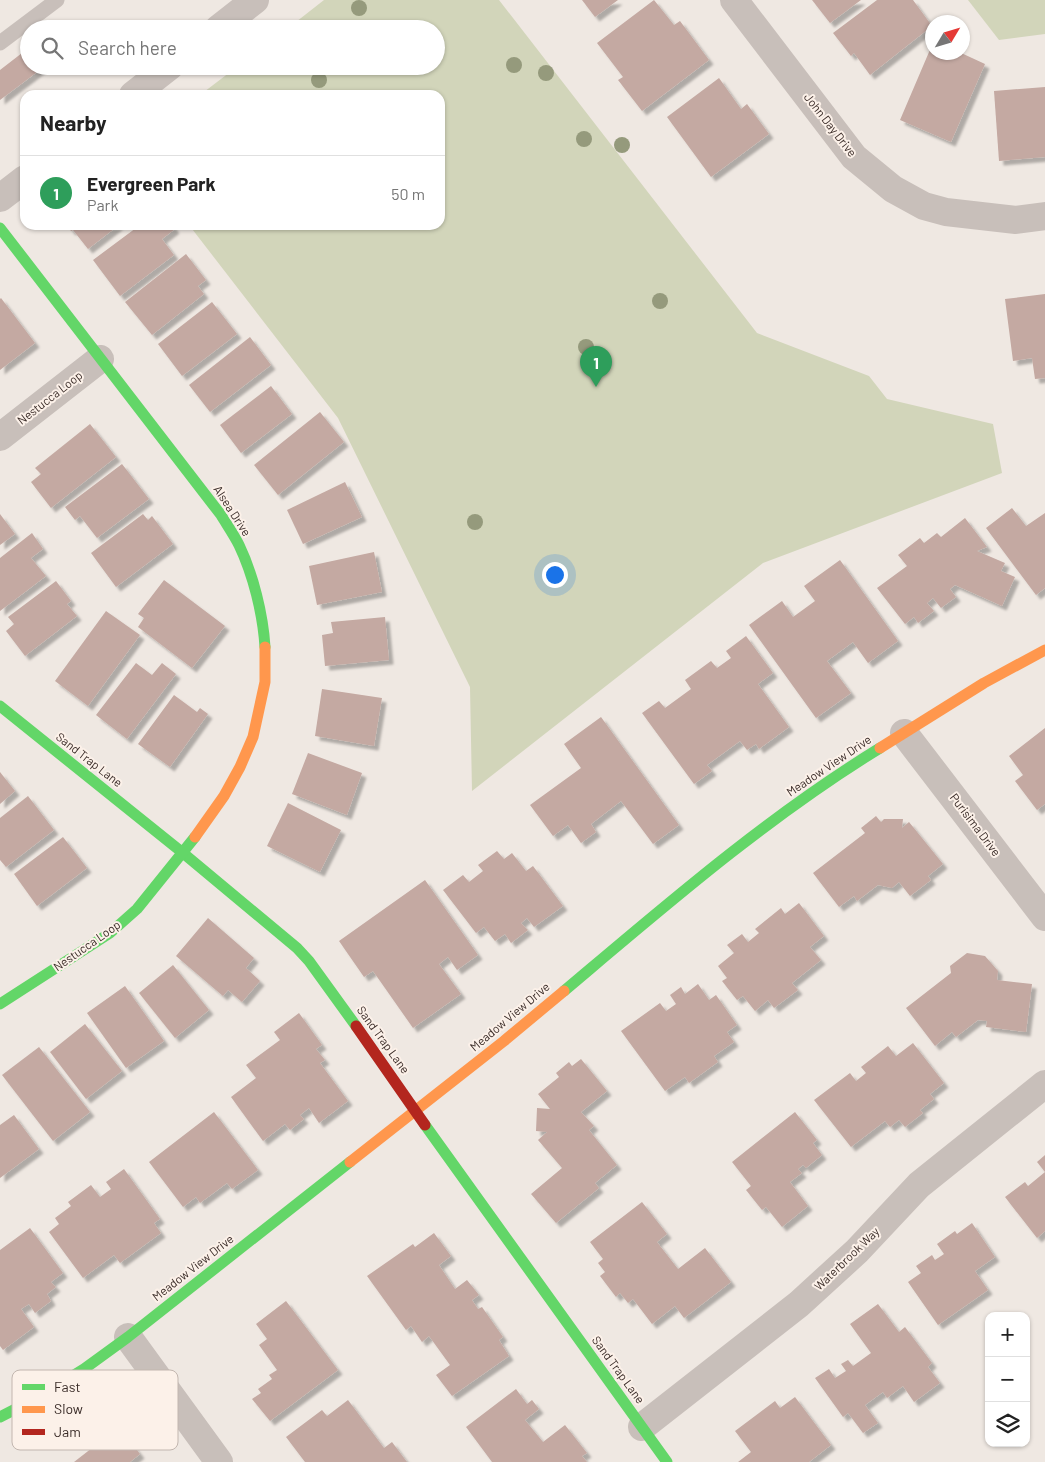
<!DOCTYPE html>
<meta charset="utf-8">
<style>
body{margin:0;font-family:Barlow,sans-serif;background:#f6f6f6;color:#222}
.controls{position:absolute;right:15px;bottom:15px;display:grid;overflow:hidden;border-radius:10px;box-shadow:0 1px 4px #0004}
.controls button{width:45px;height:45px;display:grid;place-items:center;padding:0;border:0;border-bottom:1px solid #e0e0e0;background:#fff;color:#222;font:25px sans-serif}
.compass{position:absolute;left:925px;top:15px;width:45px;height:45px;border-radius:50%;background:#fff;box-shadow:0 1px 4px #0004;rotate:52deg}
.you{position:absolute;left:554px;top:574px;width:18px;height:18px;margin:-12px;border:4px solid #fff;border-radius:50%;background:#1a73e8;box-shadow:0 0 0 8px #1a73e833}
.badge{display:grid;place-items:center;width:32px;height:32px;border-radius:50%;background:#796e69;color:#fff;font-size:16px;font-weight:700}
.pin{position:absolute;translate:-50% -41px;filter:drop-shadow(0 1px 2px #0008)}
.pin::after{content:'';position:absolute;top:26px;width:18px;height:15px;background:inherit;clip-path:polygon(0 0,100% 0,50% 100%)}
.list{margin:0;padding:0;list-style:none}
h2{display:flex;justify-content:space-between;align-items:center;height:65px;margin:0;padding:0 20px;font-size:21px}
h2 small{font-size:16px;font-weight:400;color:#767676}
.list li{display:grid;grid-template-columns:32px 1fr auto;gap:15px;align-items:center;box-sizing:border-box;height:75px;padding:0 20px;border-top:1px solid #e0e0e0}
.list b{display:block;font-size:19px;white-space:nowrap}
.list p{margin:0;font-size:16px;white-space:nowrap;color:#767676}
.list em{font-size:16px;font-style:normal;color:#767676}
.icon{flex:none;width:28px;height:28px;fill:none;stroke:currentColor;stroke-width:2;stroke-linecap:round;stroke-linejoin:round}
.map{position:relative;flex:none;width:1045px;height:1462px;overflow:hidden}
.search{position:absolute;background:#fff;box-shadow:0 1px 4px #0004;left:20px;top:20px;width:425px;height:55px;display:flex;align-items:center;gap:12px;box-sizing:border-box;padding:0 18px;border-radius:28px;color:#767676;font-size:19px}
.panel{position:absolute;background:#fff;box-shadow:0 1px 4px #0004;left:20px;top:90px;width:425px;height:140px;border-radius:15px}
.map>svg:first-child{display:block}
.green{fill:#d2d5ba}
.building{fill:#c4a9a2;filter:url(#shadow)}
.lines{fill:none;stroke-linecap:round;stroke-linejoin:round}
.lane{stroke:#c8bfba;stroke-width:15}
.street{stroke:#c8bfba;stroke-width:28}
.fast{stroke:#63d668;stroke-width:11}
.slow{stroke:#ff974d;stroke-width:11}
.jam{stroke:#b3261e;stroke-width:11}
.tree{fill:#959a7c}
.labels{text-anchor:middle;stroke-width:4;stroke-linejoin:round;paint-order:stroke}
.street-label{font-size:12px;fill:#3a2c28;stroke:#fcf1e9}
.key{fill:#fcf1e9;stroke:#c2b6af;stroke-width:1}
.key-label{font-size:14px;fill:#3a2c28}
</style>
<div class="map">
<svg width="1045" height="1462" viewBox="0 0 1045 1462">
<defs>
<filter id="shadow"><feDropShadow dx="4.5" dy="4.5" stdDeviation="1" flood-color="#0004"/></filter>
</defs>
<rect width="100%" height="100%" fill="#efe8e2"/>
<g class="green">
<path d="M324,0H499L757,333L869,376L887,399L993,424L1002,473L763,563L472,791L470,687L338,418L189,225H440V95H200L238,66H436V29H287Z"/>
<path d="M968,0H1045V34L999,40Z"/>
</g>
<g class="building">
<path d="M582,0H618L595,17Z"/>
<path d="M654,0L674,25L680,21L709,60L642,111L618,80L623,77L597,43Z"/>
<path d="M812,0H861L830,23Z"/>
<path d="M877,0H913L932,26L870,75L854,53L851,56L833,33Z"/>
<path d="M932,45V52H959L985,64L951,142L900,120Z"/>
<path d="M29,52V66H45L0,100V70L22,53L24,56Z"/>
<path d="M719,78L741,109L747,104L769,134L711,177L667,117Z"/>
<path d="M1045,87V157L999,161L994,91Z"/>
<path d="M67,225H119L88,249L73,230L71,231Z"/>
<path d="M140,225H172L175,229L162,239L174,255L120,296L93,260Z"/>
<path d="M186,254L206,280L198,286L204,294L152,335L125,302Z"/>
<path d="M1045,294V378L1035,379L1032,358L1013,361L1005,299Z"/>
<path d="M1,298L35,343L0,370V299Z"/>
<path d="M212,302L237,334L182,376L158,344Z"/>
<path d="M250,337L271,365L210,412L189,385Z"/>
<path d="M271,386L292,414L241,453L220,425Z"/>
<path d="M320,412L344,442L278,495L254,465Z"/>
<path d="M90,424L116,457L51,508L31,482L41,474L35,468Z"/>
<path d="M122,464L149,499L97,538L80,516L75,520L65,507Z"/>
<path d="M345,482L362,517L303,544L287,510Z"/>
<path d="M1012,508L1026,526L1045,513V588L1036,595L986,528Z"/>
<path d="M0,514L15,534L0,545Z"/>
<path d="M143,514L148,520L152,516L173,544L116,587L91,553Z"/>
<path d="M965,518L987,547L977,551L1005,563L1001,571L1015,577L1002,606L955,585L950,589L956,597L941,608L933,598L927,603L934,611L918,623L914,617L905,624L877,588L907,566L898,555L920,538L924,543L937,533L941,537Z"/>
<path d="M32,533L43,549L31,558L46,576L0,611V558Z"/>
<path d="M374,552L382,592L317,605L309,566Z"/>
<path d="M840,560L898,641L868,663L853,642L827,661L851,693L816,718L749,625L782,601L793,617L815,601L804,586Z"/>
<path d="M164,580L225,626L192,668L138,627L144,618L138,614Z"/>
<path d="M56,581L71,601L67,604L77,616L25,656L6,631L14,624L8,617Z"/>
<path d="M106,611L140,635L88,706L55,681Z"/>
<path d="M385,617L389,660L325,666L322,635L333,633L331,622Z"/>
<path d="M746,636L773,673L758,684L789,727L759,749L756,744L747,750L740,741L707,765L712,771L694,784L642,713L659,701L665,708L691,689L685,680L711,661L717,668L731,658L726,651Z"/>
<path d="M136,663L152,675L162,663L176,674L127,739L96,715Z"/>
<path d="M322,689L382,698L374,746L315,736Z"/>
<path d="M174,695L197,712L200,708L208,714L170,767L138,744Z"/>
<path d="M601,717L679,825L653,844L621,801L591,824L596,832L581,843L568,825L553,836L530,805L581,768L564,744Z"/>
<path d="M1045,728V804L1037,810L1015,781L1023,775L1009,756Z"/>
<path d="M308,753L362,773L347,815L292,794Z"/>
<path d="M0,772L15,791L0,804Z"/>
<path d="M28,796L54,830L6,867L0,860V818Z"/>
<path d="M288,803L341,830L320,872L267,846Z"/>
<path d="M876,816L881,822L884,819H903L902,828L909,822L943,864L928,876L931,880L910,896L899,882L892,888L878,885L857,901L854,896L839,907L813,873L865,833L861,828Z"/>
<path d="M63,837L87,868L37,906L14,874Z"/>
<path d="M497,851L504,859L512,853L526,871L533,866L563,906L534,927L527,918L521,923L528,930L511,943L505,934L495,941L484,927L476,933L443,890L463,875L469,882L483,871L478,865Z"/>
<path d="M425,880L478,955L457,970L448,957L439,964L461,994L413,1028L373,971L364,977L339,941Z"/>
<path d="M799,903L824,936L810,947L821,960L792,983L798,990L774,1008L768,1000L755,1011L743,996L737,1000L722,981L727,978L718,966L734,953L727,945L742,934L748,942L759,933L755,929L781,908L785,914Z"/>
<path d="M208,918L254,958L246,968L260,981L242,1002L228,990L223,996L176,956Z"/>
<path d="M967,953L985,956L998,971L997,980L1032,984L1026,1032L986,1027L987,1021L978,1020L956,1037L952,1032L935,1046L906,1008L951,973L950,966Z"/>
<path d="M173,965L209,1010L175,1038L139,993Z"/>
<path d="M698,984L709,1000L716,995L737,1025L727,1032L734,1042L714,1056L718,1062L689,1083L685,1077L665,1091L621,1031L660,1003L666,1011L676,1004L670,995L681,987L685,994Z"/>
<path d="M125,986L164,1041L126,1068L87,1013Z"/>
<path d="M299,1013L322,1045L316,1049L325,1060L320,1063L348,1101L319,1123L309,1108L300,1115L304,1119L290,1130L285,1124L263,1141L231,1097L256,1078L246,1065L280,1040L274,1032Z"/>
<path d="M85,1024L122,1071L86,1099L50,1052Z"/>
<path d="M913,1043L944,1083L930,1094L934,1099L920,1110L923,1113L905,1127L899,1120L890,1127L885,1121L851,1147L814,1100L850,1073L856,1081L866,1073L861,1067L888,1046L896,1056Z"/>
<path d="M39,1047L90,1112L53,1141L2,1075Z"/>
<path d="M581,1059L607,1091L581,1112L594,1126L589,1130L617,1165L595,1183L599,1188L556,1223L531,1194L562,1168L538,1140L547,1132L536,1131L537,1108L550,1109L538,1094L559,1077L556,1073L569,1062L572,1066Z"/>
<path d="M214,1112L258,1170L232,1189L227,1183L200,1203L196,1197L183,1207L149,1162Z"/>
<path d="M795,1112L817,1140L813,1143L822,1155L806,1168L803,1165L798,1169L802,1173L790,1182L808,1206L782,1227L766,1207L762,1210L746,1190L751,1186L732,1162Z"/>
<path d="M14,1115L39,1149L0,1178V1125Z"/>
<path d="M1045,1155V1172L1037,1162Z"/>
<path d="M124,1169L160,1219L154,1223L161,1233L120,1263L114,1255L83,1278L49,1232L59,1224L55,1218L71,1206L68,1202L91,1185L100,1197L111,1189L106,1182Z"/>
<path d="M1045,1172V1231L1037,1238L1005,1197L1025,1182L1028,1186Z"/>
<path d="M642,1202L667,1234L657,1242L678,1269L705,1248L731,1282L684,1318L675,1306L652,1324L633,1299L628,1303L620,1293L616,1297L600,1276L605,1272L598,1263L603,1259L590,1242Z"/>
<path d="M972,1223L995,1257L975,1271L988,1290L938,1325L908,1282L921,1273L916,1266L932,1255L935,1260L944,1254L937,1244L955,1231L957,1234Z"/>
<path d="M30,1228L63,1273L51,1282L56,1287L47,1294L51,1301L35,1313L29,1304L21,1309L34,1327L3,1350L0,1346V1250Z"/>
<path d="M434,1233L451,1256L439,1265L455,1289L467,1280L479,1295L472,1300L478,1309L482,1307L503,1337L499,1340L509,1356L452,1396L436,1375L450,1365L429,1336L422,1342L411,1326L406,1330L367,1276L413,1244L415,1247Z"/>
<path d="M286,1301L338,1370L270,1421L252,1399L261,1393L258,1389L272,1379L269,1375L277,1370L259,1345L267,1339L256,1324Z"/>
<path d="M878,1304L899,1332L905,1327L932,1363L928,1367L940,1383L914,1402L903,1386L887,1398L883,1392L865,1405L878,1423L863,1433L848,1413L843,1417L815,1378L829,1369L835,1378L846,1371L841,1364L848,1360L853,1366L871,1353L850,1324Z"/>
<path d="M516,1389L527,1404L532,1400L539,1409L525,1420L543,1442L565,1425L587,1453L582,1456L587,1462H492L466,1427Z"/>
<path d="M795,1397L831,1445L809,1462H738L751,1452L735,1431L775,1401L780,1408Z"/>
<path d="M348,1400L384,1448L392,1442L407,1462H305L286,1437L322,1410L327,1416Z"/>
<path d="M119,1427L140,1454L130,1462H74Z"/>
</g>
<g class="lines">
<path class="lane" d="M0,43L57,0"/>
<g class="street">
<path d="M734,0L854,157L893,189L924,206L946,212L1016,220L1045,216"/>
<path d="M218,29L255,0"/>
<path d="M133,95L170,66"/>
<path d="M0,198L25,179"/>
<path d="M0,437L100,359"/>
<path d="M904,733L1045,917"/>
<path d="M128,1337L219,1462"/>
<path d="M642,1427L799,1304L857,1251L919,1185L1045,1084"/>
</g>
<g class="fast">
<path d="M0,228L221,515C227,525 234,535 239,545C253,574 263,614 265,647"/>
<path d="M0,706L183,853L297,948L309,961L356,1026"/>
<path d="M564,991C666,905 766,818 880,748"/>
<path d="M0,1004L110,933L137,909L195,837"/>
<path d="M425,1125L667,1462"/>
<path d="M0,1417L37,1398L84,1369L128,1337L350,1162"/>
</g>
<g class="slow">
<path d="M880,748L984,683L1045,650"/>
<path d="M195,837L224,796L240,767L253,737L265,682V647"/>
<path d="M350,1162L504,1041L564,991"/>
</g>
<path class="jam" d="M356,1026L425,1125"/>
</g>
<g class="tree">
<circle cx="359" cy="8" r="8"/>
<circle cx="514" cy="65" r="8"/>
<circle cx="546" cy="73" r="8"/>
<circle cx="319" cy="80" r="8"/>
<circle cx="584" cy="139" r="8"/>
<circle cx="622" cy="145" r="8"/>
<circle cx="660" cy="301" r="8"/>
<circle cx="586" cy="347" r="8"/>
<circle cx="475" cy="522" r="8"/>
</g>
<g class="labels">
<g class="street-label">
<text transform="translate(830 125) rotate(52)" y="4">John Day Drive</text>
<text transform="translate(50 398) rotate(-38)" y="4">Nestucca Loop</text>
<text transform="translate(232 511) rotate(57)" y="4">Alsea Drive</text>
<text transform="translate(89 760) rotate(38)" y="4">Sand Trap Lane</text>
<text transform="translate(829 766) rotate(-34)" y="4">Meadow View Drive</text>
<text transform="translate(975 825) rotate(53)" y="4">Purisima Drive</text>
<text transform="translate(87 946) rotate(-35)" y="4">Nestucca Loop</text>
<text transform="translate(510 1017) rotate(-40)" y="4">Meadow View Drive</text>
<text transform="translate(383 1040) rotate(54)" y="4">Sand Trap Lane</text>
<text transform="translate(847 1259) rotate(-44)" y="4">Waterbrook Way</text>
<text transform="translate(193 1268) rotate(-38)" y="4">Meadow View Drive</text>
<text transform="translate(618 1370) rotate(54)" y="4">Sand Trap Lane</text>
</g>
</g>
<rect x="12" y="1370" width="166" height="80" rx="8" class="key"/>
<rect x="22" y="1384" width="23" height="6" fill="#63d668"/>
<rect x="22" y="1406" width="23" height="7" fill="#ff974d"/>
<rect x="22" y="1429" width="23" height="6" fill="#b3261e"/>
<g class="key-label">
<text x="54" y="1392">Fast</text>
<text x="54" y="1414">Slow</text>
<text x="54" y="1437">Jam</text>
</g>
</svg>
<div class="controls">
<button>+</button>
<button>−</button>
<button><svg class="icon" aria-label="layers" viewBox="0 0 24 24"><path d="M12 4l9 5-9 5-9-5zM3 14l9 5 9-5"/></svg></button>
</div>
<svg class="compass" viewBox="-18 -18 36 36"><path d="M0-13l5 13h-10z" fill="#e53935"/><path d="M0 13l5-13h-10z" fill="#767676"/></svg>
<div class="you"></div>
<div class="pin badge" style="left:596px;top:387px;background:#2e9e5b">1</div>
<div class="search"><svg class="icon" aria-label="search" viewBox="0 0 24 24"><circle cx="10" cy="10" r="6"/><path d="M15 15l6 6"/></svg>Search here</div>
<section class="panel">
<h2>Nearby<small></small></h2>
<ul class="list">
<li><span class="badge" style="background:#2e9e5b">1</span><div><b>Evergreen Park</b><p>Park</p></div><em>50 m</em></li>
</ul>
</section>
</div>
